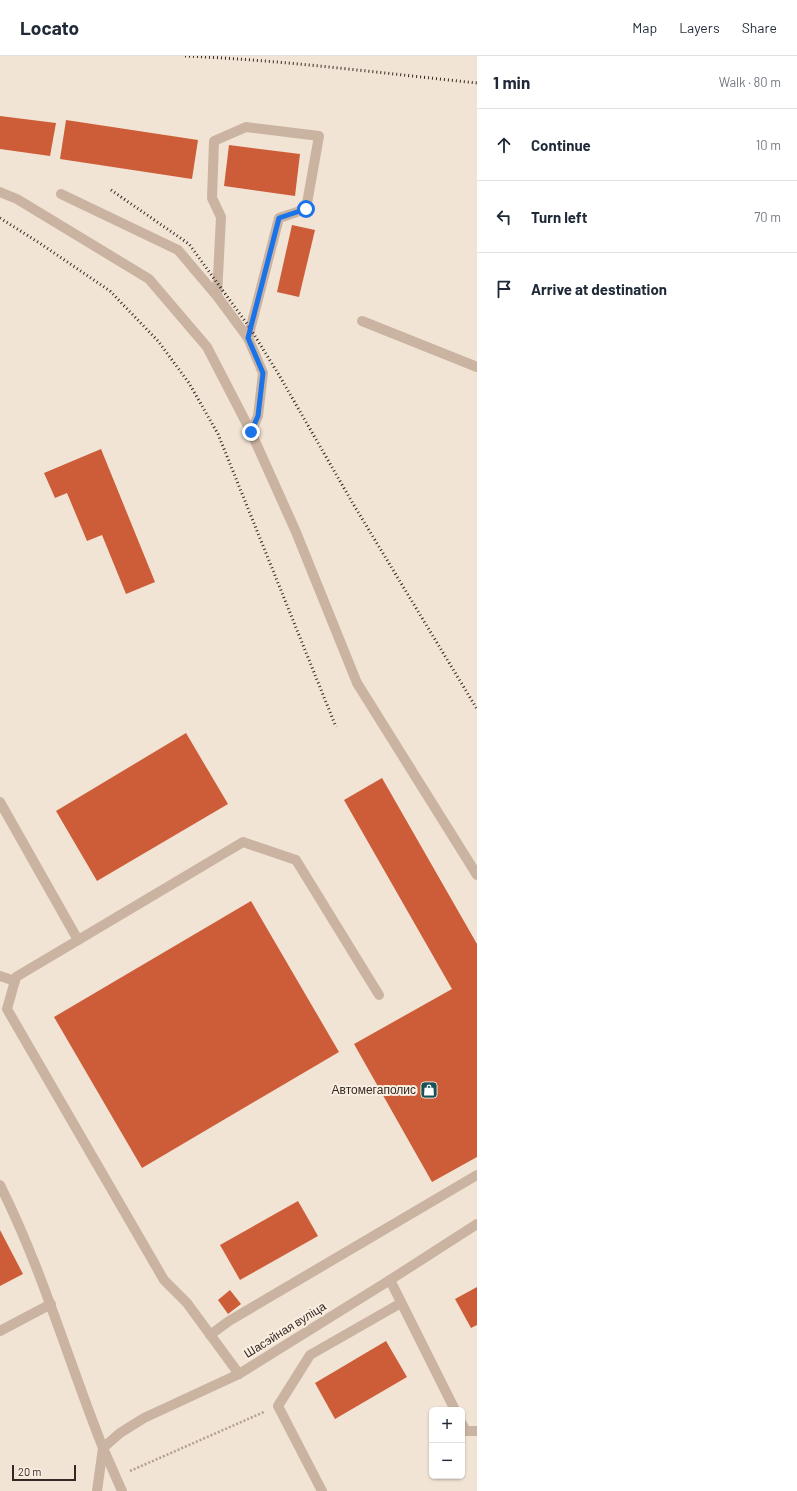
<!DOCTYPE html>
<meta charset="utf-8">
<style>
body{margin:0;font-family:Barlow,sans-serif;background:#f2f2f3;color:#1f2937}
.controls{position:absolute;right:12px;bottom:12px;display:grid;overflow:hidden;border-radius:6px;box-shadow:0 1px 3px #0004}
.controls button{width:36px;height:36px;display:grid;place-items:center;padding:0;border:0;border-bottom:1px solid #e0e1e3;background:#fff;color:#1f2937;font:20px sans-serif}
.scale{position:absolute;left:12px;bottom:10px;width:64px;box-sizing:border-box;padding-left:4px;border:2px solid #332924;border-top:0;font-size:11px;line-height:14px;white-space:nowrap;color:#332924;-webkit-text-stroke:3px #faeee1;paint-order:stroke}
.stop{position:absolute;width:12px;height:12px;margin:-9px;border:3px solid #1a73e8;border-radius:50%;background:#fff}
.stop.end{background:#1a73e8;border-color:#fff;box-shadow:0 1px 4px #0008}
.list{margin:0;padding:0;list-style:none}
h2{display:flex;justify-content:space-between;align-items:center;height:52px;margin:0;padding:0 16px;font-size:17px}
h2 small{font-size:13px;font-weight:400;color:#747a83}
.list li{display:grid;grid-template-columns:26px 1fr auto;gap:12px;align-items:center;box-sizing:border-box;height:72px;padding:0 16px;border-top:1px solid #e0e1e3}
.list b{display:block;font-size:15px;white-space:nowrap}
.list em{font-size:13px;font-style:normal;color:#747a83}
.icon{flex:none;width:22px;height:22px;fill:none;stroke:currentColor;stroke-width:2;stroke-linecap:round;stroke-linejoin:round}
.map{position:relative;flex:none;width:477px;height:1435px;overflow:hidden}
header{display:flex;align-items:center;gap:24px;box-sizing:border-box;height:56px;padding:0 20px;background:#fff;border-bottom:1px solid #e0e1e3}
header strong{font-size:19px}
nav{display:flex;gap:22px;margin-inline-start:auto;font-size:14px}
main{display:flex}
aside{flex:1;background:#fff}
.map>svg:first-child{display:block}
.building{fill:#cd5d38}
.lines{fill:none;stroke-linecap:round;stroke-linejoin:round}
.path{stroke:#b59e8b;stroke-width:2.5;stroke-dasharray:2 2;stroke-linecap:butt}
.service{stroke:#cab4a1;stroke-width:10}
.minor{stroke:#cab4a1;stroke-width:10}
.rail{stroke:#332924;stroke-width:3;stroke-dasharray:1 3;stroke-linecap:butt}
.route{stroke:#1a73e8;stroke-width:5}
.labels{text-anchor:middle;stroke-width:4;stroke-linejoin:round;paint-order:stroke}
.poi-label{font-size:12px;fill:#332924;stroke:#faeee1;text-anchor:end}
.street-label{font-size:12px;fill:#332924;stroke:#faeee1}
</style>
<header>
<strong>Locato</strong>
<nav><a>Map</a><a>Layers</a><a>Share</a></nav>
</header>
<main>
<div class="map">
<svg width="477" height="1435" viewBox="0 0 477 1435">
<rect width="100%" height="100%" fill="#f2e4d5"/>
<g class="building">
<path d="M0,60L56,67L50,100L0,93Z"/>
<path d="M66,64L198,84L192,123L60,103Z"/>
<path d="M229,89L300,98L295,140L224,130Z"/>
<path d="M292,169L315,174L299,241L277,236Z"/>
<path d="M101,393L155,526L126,538L102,479L87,485L67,437L55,442L44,417Z"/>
<path d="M186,677L228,748L97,825L56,755Z"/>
<path d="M382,722L477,888V1101L432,1126L354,988L452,933L344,744Z"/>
<path d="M251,845L339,996L142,1112L54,961Z"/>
<path d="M298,1145L318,1180L240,1224L220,1189Z"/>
<path d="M0,1174L23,1218L0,1230Z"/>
<path d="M477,1231V1269L471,1272L455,1243Z"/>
<path d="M230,1234L241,1248L228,1258L218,1244Z"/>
<path d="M386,1285L407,1321L335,1363L315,1327Z"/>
</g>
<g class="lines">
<path class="path" d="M130,1415L264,1356"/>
<g class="service">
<path d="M0,136L17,143L149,223L207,291L251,376L296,476L357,627L477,819"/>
<path d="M61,138L178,194L217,240L221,161L212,142L214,85L246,71L319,80L306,153L279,162L248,282L263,317L258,360L251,376"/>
<path d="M217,240L248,282"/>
<path d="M362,265L477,311"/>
<path d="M0,746L78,884"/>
<path d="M0,920L15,925"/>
<path d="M0,1129C42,1213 68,1304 103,1392"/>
<path d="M390,1224L455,1354"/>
<path d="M0,1275L51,1248"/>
<path d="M210,1279L229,1265L477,1119"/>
<path d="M239,1318L187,1247L164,1224L7,953L16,921L243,786L296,804L379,939"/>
<path d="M462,1368L466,1375H477"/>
<path d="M322,1435L278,1350L310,1299L401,1247"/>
</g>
<g class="minor">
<path d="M103,1392L122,1435"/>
<path d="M97,1435L103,1392L120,1377L144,1362L239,1318L390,1224L477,1168"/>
</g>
<g class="rail">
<path d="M185,0C283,4 380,17 477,27"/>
<path d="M111,134L189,188L250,272L279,319L352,446L477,653"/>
<path d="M0,162L41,188L110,235L158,285L189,327L218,378L336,671"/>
</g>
</g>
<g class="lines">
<path class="route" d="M251,376L258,360L263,317L248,282L279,162L306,153"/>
</g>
<defs>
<g id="shop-square" transform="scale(0.9)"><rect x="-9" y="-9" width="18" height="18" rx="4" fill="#185256" stroke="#faeee1"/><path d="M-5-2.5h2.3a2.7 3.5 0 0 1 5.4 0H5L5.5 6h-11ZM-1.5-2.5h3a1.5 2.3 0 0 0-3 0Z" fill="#fff"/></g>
</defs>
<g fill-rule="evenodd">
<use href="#shop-square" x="429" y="1034"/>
</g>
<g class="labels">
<g class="poi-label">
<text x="416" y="1038">Автомегаполис</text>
</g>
<g class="street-label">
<text transform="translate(285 1274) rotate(-32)" y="4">Шасэйная вуліца</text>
</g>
</g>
</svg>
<div class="controls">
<button>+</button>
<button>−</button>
</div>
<div class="scale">20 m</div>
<div class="stop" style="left:306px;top:153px"></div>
<div class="stop end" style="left:251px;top:376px"></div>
</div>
<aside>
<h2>1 min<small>Walk · 80 m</small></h2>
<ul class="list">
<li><svg class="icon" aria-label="ahead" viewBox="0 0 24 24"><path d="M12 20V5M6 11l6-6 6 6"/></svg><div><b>Continue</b></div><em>10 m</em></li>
<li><svg class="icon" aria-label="left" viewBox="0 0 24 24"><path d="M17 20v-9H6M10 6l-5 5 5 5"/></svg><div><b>Turn left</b></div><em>70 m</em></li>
<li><svg class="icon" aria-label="arrive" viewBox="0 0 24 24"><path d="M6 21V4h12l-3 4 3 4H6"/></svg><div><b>Arrive at destination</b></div></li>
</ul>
</aside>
</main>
